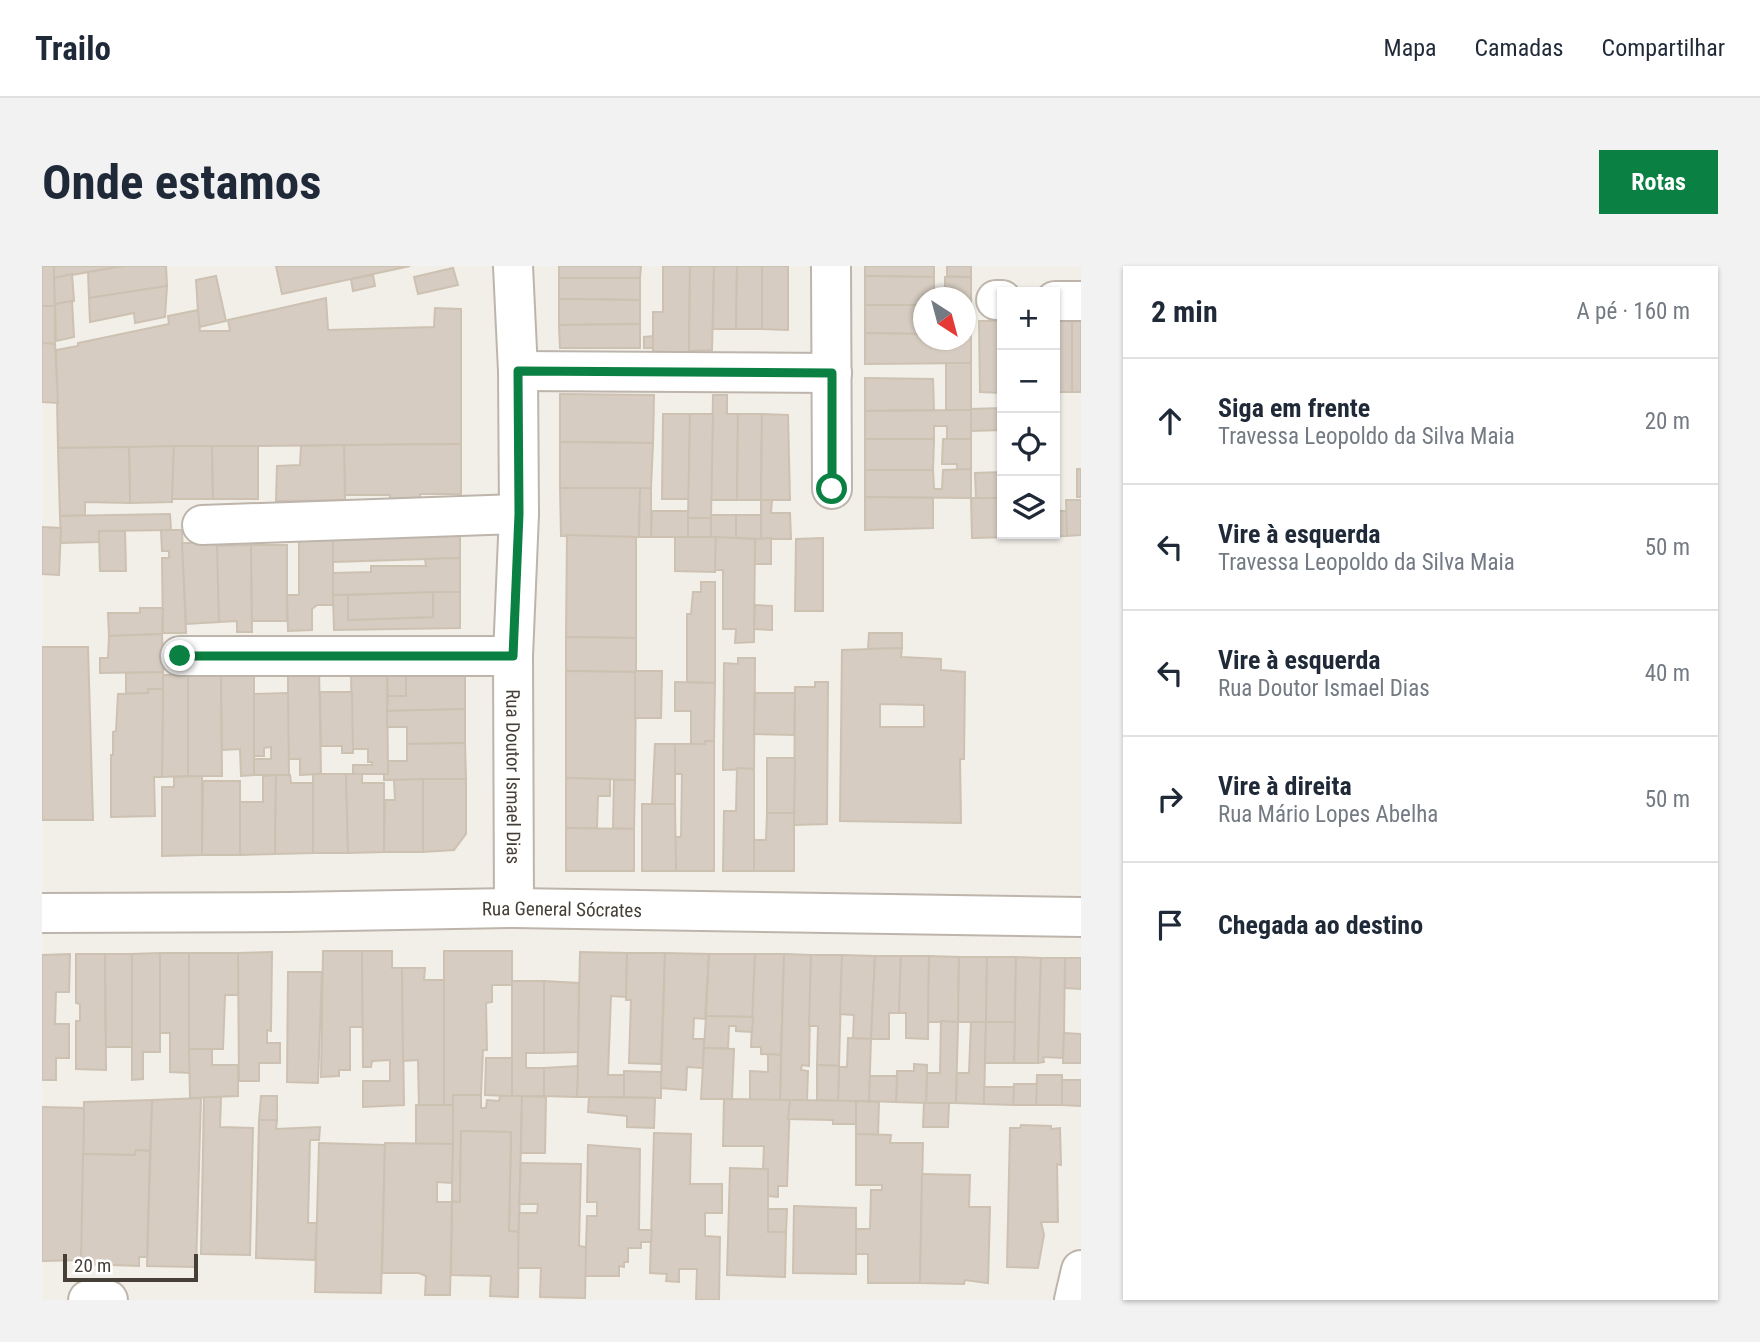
<!DOCTYPE html>
<html lang="pt">
<meta charset="utf-8">
<style>
body{margin:0;font-family:"Roboto Condensed",sans-serif;background:#f2f2f3;color:#1f2937}
.controls{position:absolute;right:21px;top:21px;display:grid;overflow:hidden;border-radius:0px;box-shadow:0 2px 5px #0004}
.controls button{width:63px;height:63px;display:grid;place-items:center;padding:0;border:0;border-bottom:2px solid #e0e1e3;background:#fff;color:#1f2937;font:35px sans-serif}
.compass{position:absolute;left:871px;top:21px;width:63px;height:63px;border-radius:50%;background:#fff;box-shadow:0 2px 5px #0004;rotate:144deg}
.scale{position:absolute;left:21px;bottom:18px;width:135px;box-sizing:border-box;padding-left:7px;border:4px solid #453f37;border-top:0;font-size:19px;line-height:24px;white-space:nowrap;color:#453f37;-webkit-text-stroke:5px #fff;paint-order:stroke}
.stop{position:absolute;width:21px;height:21px;margin:-16px;border:5px solid #0b8043;border-radius:50%;background:#fff}
.stop.end{background:#0b8043;border-color:#fff;box-shadow:0 2px 7px #0008}
.list{margin:0;padding:0;list-style:none}
h2{display:flex;justify-content:space-between;align-items:center;height:91px;margin:0;padding:0 28px;font-size:30px}
h2 small{font-size:23px;font-weight:400;color:#747a83}
.list li{display:grid;grid-template-columns:46px 1fr auto;gap:21px;align-items:center;box-sizing:border-box;height:126px;padding:0 28px;border-top:2px solid #e0e1e3}
.list b{display:block;font-size:26px;white-space:nowrap}
.list p{margin:0;font-size:23px;white-space:nowrap;color:#747a83}
.list em{font-size:23px;font-style:normal;color:#747a83}
.icon{flex:none;width:38px;height:38px;fill:none;stroke:currentColor;stroke-width:2;stroke-linecap:round;stroke-linejoin:round}
.map{position:relative;flex:none;width:1039px;height:1034px;overflow:hidden;border-radius:0px}
header{display:flex;align-items:center;gap:42px;box-sizing:border-box;height:98px;padding:0 35px;background:#fff;border-bottom:2px solid #e0e1e3}
header strong{font-size:33px}
nav{display:flex;gap:38px;margin-inline-start:auto;font-size:24px}
.intro{display:flex;align-items:center;justify-content:space-between;box-sizing:border-box;height:168px;padding:0 42px}
h1{margin:0;font-size:49px}
.button{padding:18px 32px;border-radius:0px;background:#0b8043;color:#fff;font-size:24px;font-weight:700}
main{display:flex;gap:42px;padding:0 42px}
aside{flex:1;background:#fff;border-radius:0px;box-shadow:0 2px 5px #0004}
.map>svg:first-child{display:block}
.building{fill:#d6ccc1;stroke:#cdc1b2;stroke-width:2;fill-rule:evenodd}
.lines{fill:none;stroke-linecap:round;stroke-linejoin:round}
.minor-casing{stroke:#bdb5ab;stroke-width:42}
.minor{stroke:#fff;stroke-width:38}
.route{stroke:#0b8043;stroke-width:9}
.labels{text-anchor:middle;stroke-width:7;stroke-linejoin:round;paint-order:stroke}
.street-label{font-size:19px;fill:#453f37;stroke:#fff}
</style>
<header>
<strong>Trailo</strong>
<nav><a>Mapa</a><a>Camadas</a><a>Compartilhar</a></nav>
</header>
<div class="intro"><h1>Onde estamos</h1><a class="button">Rotas</a></div>
<main>
<div class="map">
<svg width="1039" height="1034" viewBox="0 0 1039 1034">
<rect width="100%" height="100%" fill="#f2eee8"/>
<g class="building">
<path d="M0,0H12L13,40H0Z"/>
<path d="M12,0H82L12,12Z"/>
<path d="M82,0H124L125,20L47,32L46,6Z"/>
<path d="M234,0H368L240,28Z"/>
<path d="M517,0H599L598,12H517Z"/>
<path d="M621,0H648L647,87L611,86V46H621Z"/>
<path d="M648,0H672L670,84L647,85Z"/>
<path d="M672,0H695L694,63H671Z"/>
<path d="M695,0H720V63H694Z"/>
<path d="M720,0H746V64L720,63Z"/>
<path d="M823,0H892V11L823,10Z"/>
<path d="M905,0H929V11L905,10Z"/>
<path d="M411,2L416,19L376,28L372,11Z"/>
<path d="M30,8L32,35L13,38L12,12Z"/>
<path d="M331,9L333,20L311,25L309,13Z"/>
<path d="M174,10L184,55L157,61L154,14Z"/>
<path d="M823,10L892,11V23L903,24V11H929V39H923V32H881V39H823Z"/>
<path d="M517,12H598V34L517,33Z"/>
<path d="M125,20L123,51L93,57L92,47L48,56L47,32Z"/>
<path d="M284,32L286,64L392,61L393,42L419,43V178L16,182L14,84L36,80V77L127,58L126,50L156,44L158,65H188L186,54Z"/>
<path d="M517,33L598,34V58L517,59Z"/>
<path d="M30,35L32,71L14,75L13,38Z"/>
<path d="M823,39H881V68L823,67Z"/>
<rect x="923" y="39" width="6" height="30"/>
<path d="M0,40H13V78L0,77Z"/>
<rect x="1013" y="54" width="17" height="72"/>
<rect x="1030" y="54" width="9" height="72"/>
<path d="M937,55H960V127L938,126Z"/>
<path d="M598,58V82H518L517,59Z"/>
<path d="M823,67L881,68V74H923V69H929V97L823,98Z"/>
<path d="M611,70V82H602V71Z"/>
<path d="M0,77L13,78L16,137L0,136Z"/>
<rect x="904" y="97" width="25" height="47"/>
<path d="M823,112L891,113L892,144L823,145Z"/>
<path d="M518,128L612,129L611,177L518,176Z"/>
<path d="M671,129H685V148H696L695,234H669Z"/>
<path d="M960,142V164L929,165V143Z"/>
<path d="M929,144V173H905V160H892V173H823V145Z"/>
<path d="M621,148H648L647,233H620Z"/>
<path d="M648,148H671L669,252H646Z"/>
<path d="M696,148H720L719,234H695Z"/>
<path d="M720,148L746,149L748,234H719Z"/>
<path d="M823,173H892L891,204H823Z"/>
<path d="M901,173H929V203L915,204V198H900Z"/>
<path d="M518,176L611,177L609,222H518Z"/>
<path d="M419,178V228H378V245H347L348,229H303L302,179Z"/>
<path d="M302,179L303,234L234,235L235,200L258,199L259,180Z"/>
<path d="M132,180L130,236L88,237L87,181Z"/>
<path d="M132,180H170L171,233H130Z"/>
<path d="M170,180H216V233H171Z"/>
<path d="M87,181L88,237L43,236V249L18,250L16,182Z"/>
<path d="M929,203V232L823,231V204H891L892,223H900L901,204Z"/>
<rect x="1035" y="203" width="4" height="28"/>
<path d="M960,206V232H934L933,207Z"/>
<path d="M518,222H598L597,271L519,270Z"/>
<path d="M598,222H609V271H597Z"/>
<path d="M823,231L891,232V262L823,264Z"/>
<path d="M1013,231H1017V245H1025V270L930,272L929,232H960V268H1013Z"/>
<path d="M719,234H730L729,247H748L749,273H719Z"/>
<path d="M1024,234H1039V269L1025,270Z"/>
<path d="M610,245H646V271H609Z"/>
<path d="M128,248L129,264L57,265V276L19,277L18,250Z"/>
<rect x="669" y="249" width="25" height="23"/>
<path d="M694,249H719V273L694,272Z"/>
<path d="M646,252H669V272L646,271Z"/>
<path d="M0,261L19,262L17,309L0,308Z"/>
<path d="M418,262V292L291,296L290,272Z"/>
<path d="M291,263V339H275L270,343V364L246,365L245,329H257V264Z"/>
<path d="M119,264H140L144,367H121L120,292H127V285H120Z"/>
<path d="M57,265H83L84,305H58Z"/>
<path d="M525,269L594,271V372L524,371Z"/>
<path d="M633,271H674L673,306L633,305Z"/>
<path d="M674,271L713,273L712,376L693,377L694,363H681V304H673Z"/>
<path d="M729,272V298H713V273Z"/>
<path d="M781,272V345H753L754,273Z"/>
<path d="M140,277H176L177,356L144,358Z"/>
<path d="M209,279L210,366H195V355L177,356L175,280Z"/>
<path d="M209,279H245V355H210Z"/>
<path d="M418,292V326L291,329V307L329,306V300H384L383,293Z"/>
<path d="M659,316H673V417L645,416V348H649L651,326H659Z"/>
<path d="M391,326H418V362L292,364L291,329H306V354L391,351Z"/>
<path d="M391,326V351L306,354V329Z"/>
<path d="M713,339L730,340V364L712,363Z"/>
<path d="M98,342H121L120,368L67,370L66,347H98Z"/>
<path d="M827,367H860V382L826,383Z"/>
<path d="M120,368L121,406L58,407V392H66L67,370Z"/>
<path d="M524,371L594,372V406L524,405Z"/>
<path d="M0,381H46L51,554H0Z"/>
<path d="M860,382L859,391L899,393V404L923,406L922,493H918L919,557L798,555L800,384ZM838,438L882,439V461H838Z"/>
<path d="M696,392H713L712,503L681,504L682,397L696,398Z"/>
<path d="M277,403L279,508L258,509V493H246V404Z"/>
<path d="M309,404H345L346,508H311V499H330V496H326V483H310Z"/>
<path d="M524,405L594,406L593,514L524,512Z"/>
<path d="M593,405H620L619,452H593Z"/>
<path d="M121,406V423H106V427L84,428V407Z"/>
<path d="M345,408H364V430H346Z"/>
<path d="M364,408H423V443L345,445L346,430H364Z"/>
<path d="M121,409H146V510L120,511Z"/>
<path d="M146,409H179L180,510H146Z"/>
<path d="M179,409H212V509L199,510L198,483L180,484Z"/>
<path d="M633,416L673,417L672,475H663V478L649,479V445H633Z"/>
<path d="M773,416H786L785,558L752,559L753,421H773Z"/>
<path d="M106,423H121L120,511H112L113,550L69,551V489H71V466L74,465L76,428L106,427Z"/>
<path d="M278,426H310L311,487H300V480H279Z"/>
<path d="M246,427L247,509H212V493H229V481L222,482V490H212V428Z"/>
<path d="M713,427H753L752,469L712,468Z"/>
<path d="M423,443V477L365,478V461H345V445Z"/>
<path d="M663,475H672V605H634L633,571H639L640,508H633V478H663Z"/>
<path d="M423,477L424,513L342,514V508H346V495H365V478Z"/>
<path d="M613,478H633V538H610Z"/>
<path d="M725,492H753L752,547H725Z"/>
<path d="M695,502L712,503V605H681L682,545H694Z"/>
<path d="M271,508H304L306,587H271Z"/>
<path d="M304,508H320V517H342V586L306,587Z"/>
<path d="M234,509L233,588L198,589V536H221V510Z"/>
<path d="M234,509H248L249,517H271V587L233,588Z"/>
<path d="M160,510V589L120,590V521H132V511Z"/>
<path d="M524,512L568,513V530H556L555,562H524Z"/>
<path d="M381,513V586H342L343,534H353L352,514Z"/>
<path d="M381,513H424V568L412,584L381,586Z"/>
<path d="M572,514H593L592,563L571,562Z"/>
<path d="M161,515H198V589H160Z"/>
<path d="M600,538H633L634,605H600Z"/>
<path d="M725,547H752V605H712V574H724Z"/>
<path d="M524,562L592,563V605H524Z"/>
<path d="M281,685H320L321,761H308V804H297V810L279,811Z"/>
<path d="M320,685H350V702H360L362,839L321,841V815H348V794L330,795L329,801H321Z"/>
<path d="M402,685H470V719H450V736L444,737L445,784H441L439,829H411V839H402Z"/>
<path d="M230,686L229,765L225,764V777H238V797H217V815H197L196,687Z"/>
<path d="M538,686L585,687L584,731L569,730L566,809H582V831H535Z"/>
<path d="M118,687H147L148,807L128,806V767H118Z"/>
<path d="M118,687V786H101V813L90,814V688Z"/>
<path d="M147,687H196V729H183L181,783H147Z"/>
<path d="M585,687H623L619,798L587,797L589,734H584Z"/>
<path d="M623,687L667,688L663,753L652,752L651,773H662L661,802L645,801L644,824L619,822Z"/>
<path d="M28,688L27,726H14L13,758H27V792H14V814H0V689Z"/>
<path d="M34,688H63L64,804L34,803V755H38V738L34,737Z"/>
<path d="M63,688H90V781H64Z"/>
<path d="M667,688H713L711,751L664,750Z"/>
<path d="M713,688H742L739,789L719,788V781H709Z"/>
<path d="M742,688L769,689L767,800L760,799L759,804L766,805L765,834H738Z"/>
<path d="M769,689H800L797,800L775,799L776,760H767Z"/>
<path d="M800,689L833,690L829,773L811,772L812,749L798,748Z"/>
<path d="M833,690H859L857,747H847V773H829Z"/>
<path d="M859,690H887L886,773L864,772V747H857Z"/>
<path d="M887,690L917,691L916,756H886Z"/>
<path d="M917,691H945L944,756H916Z"/>
<path d="M945,691H974L973,756H944Z"/>
<path d="M974,691L999,692L996,797H972Z"/>
<path d="M999,692H1023L1022,767L1021,792L1001,791L1002,796L996,797Z"/>
<path d="M1023,692H1039V723L1023,722Z"/>
<path d="M360,702H383L382,714H402V839L377,840L376,794L361,795Z"/>
<path d="M246,706H280L276,817L245,816Z"/>
<path d="M470,715H502V787H484V802H502V830H470Z"/>
<path d="M502,715L537,717L536,786L502,787Z"/>
<path d="M664,750L711,751L710,766L694,765V760H687L686,782H662Z"/>
<path d="M899,755L916,756L914,837H884L885,807H898Z"/>
<path d="M929,756H944L942,838L914,837L915,807H927Z"/>
<path d="M944,756H973L972,797H943Z"/>
<path d="M1022,767L1039,768V797H1021Z"/>
<path d="M806,772L829,773L827,835H796L797,801H805Z"/>
<path d="M662,782L692,783L690,833H659Z"/>
<path d="M147,783H170V799H196V830L148,832Z"/>
<path d="M726,788L739,789L738,834H708V805L726,806Z"/>
<path d="M444,792H470V830L443,829Z"/>
<path d="M872,798L885,799L884,837L854,836L855,805H872Z"/>
<path d="M775,799L797,800L796,835L775,834Z"/>
<path d="M536,800L535,831L502,830V802Z"/>
<path d="M582,805L619,806V832L582,831Z"/>
<path d="M995,809H1020V839H994Z"/>
<path d="M828,810H855L854,836L827,835Z"/>
<path d="M1020,814H1039V840L1020,839Z"/>
<path d="M972,818H995L994,839H971Z"/>
<path d="M942,821H972L971,839L942,838Z"/>
<path d="M411,829H439V842H444L445,834L457,835L458,830H480L477,966L467,965L469,866L419,865L418,936L410,935Z"/>
<path d="M219,830H235V854H217Z"/>
<path d="M480,830L504,831L503,887H479Z"/>
<path d="M162,831H179L178,861L211,862L208,989L159,988Z"/>
<path d="M547,831L613,832L612,862L585,861V850L546,846Z"/>
<path d="M159,832L154,1001L105,1000L110,834Z"/>
<path d="M682,833L748,834L745,920H736V931L726,930V903H721L722,880H681Z"/>
<path d="M110,834L108,885L94,884L93,889L41,888L42,836Z"/>
<path d="M748,834L814,835V858H791V854L746,853Z"/>
<path d="M814,835L837,836L836,869L814,868Z"/>
<path d="M882,837H907L906,861H881Z"/>
<rect x="374" y="839" width="37" height="39"/>
<path d="M0,841L42,842L40,994L0,995Z"/>
<path d="M217,854H235L234,863L278,861L277,874H268L266,957H275L273,994L214,992Z"/>
<path d="M979,859L1009,860V863L1018,862L1019,899L1015,898L1016,956H999L1002,969L996,1002L965,1001L968,862H978Z"/>
<path d="M419,865L469,866L467,965L477,966L476,1031L448,1030L449,1010L409,1009L410,936H418Z"/>
<path d="M612,867L649,868L648,918H680V947H663V970L678,971L677,1034H654L655,1003H637V1016L624,1015L625,1008L608,1007Z"/>
<path d="M814,868L849,869L848,877H881L878,1017H826V988H814V963H828L829,924H840V919H814Z"/>
<path d="M277,877L343,879L339,1027L273,1026Z"/>
<path d="M343,877L411,878L410,917L395,916V936H410L408,1029H383L384,1010L377,1007H340Z"/>
<path d="M546,879L598,883L597,964H610L609,976H599V982H586V996H582V1001L577,1000V1010H543L545,950H555V936H545Z"/>
<path d="M94,884L108,885L105,991H97V1000L39,998L41,888L93,889Z"/>
<path d="M479,897L539,898L537,980L544,981L543,1032L498,1031L499,1002H476L477,947H495L496,938H477Z"/>
<path d="M688,902L726,903V966H744L743,1011L685,1009Z"/>
<path d="M880,908L928,909L927,941H948L946,1017L923,1014L922,1018L878,1017Z"/>
<path d="M752,940L814,942V1008L751,1007Z"/>
<path d="M726,943H745L744,966H726Z"/>
</g>
<g class="lines">
<g class="minor-casing">
<g id="minor">
<path id="s1" d="M471,0L476,105L477,248L471,390L472,642"/>
<path d="M789,0L790,223"/>
<path d="M954,34H960"/>
<path d="M1013,35H1039"/>
<path d="M476,105L790,107"/>
<path d="M160,259L477,248"/>
<path d="M138,390H471"/>
<path id="s2" d="M0,647L247,646L472,642L1039,651"/>
<path d="M46,1034H66"/>
<path d="M1032,1034L1039,1004"/>
</g>
</g>
<use href="#minor" class="minor"/>
</g>
<g class="lines">
<path class="route" d="M138,390H471L477,248L476,105L790,107V223"/>
</g>
<g class="labels">
<g class="street-label">
<text dy="7" stroke="none"><textPath href="#s1" startOffset="511">Rua Doutor Ismael Dias</textPath></text>
<text dy="7" stroke="none"><textPath href="#s2" startOffset="520">Rua General Sócrates</textPath></text>
</g>
</g>
</svg>
<div class="controls">
<button>+</button>
<button>−</button>
<button><svg class="icon" aria-label="locate" viewBox="0 0 24 24"><circle cx="12" cy="12" r="6"/><path d="M12 2v4M12 18v4M2 12h4M18 12h4"/></svg></button>
<button><svg class="icon" aria-label="layers" viewBox="0 0 24 24"><path d="M12 4l9 5-9 5-9-5zM3 14l9 5 9-5"/></svg></button>
</div>
<svg class="compass" viewBox="-18 -18 36 36"><path d="M0-13l5 13h-10z" fill="#e53935"/><path d="M0 13l5-13h-10z" fill="#747a83"/></svg>
<div class="scale">20 m</div>
<div class="stop" style="left:790px;top:223px"></div>
<div class="stop end" style="left:138px;top:390px"></div>
</div>
<aside>
<h2>2 min<small>A pé · 160 m</small></h2>
<ul class="list">
<li><svg class="icon" aria-label="ahead" viewBox="0 0 24 24"><path d="M12 20V5M6 11l6-6 6 6"/></svg><div><b>Siga em frente</b><p>Travessa Leopoldo da Silva Maia</p></div><em>20 m</em></li>
<li><svg class="icon" aria-label="left" viewBox="0 0 24 24"><path d="M17 20v-9H6M10 6l-5 5 5 5"/></svg><div><b>Vire à esquerda</b><p>Travessa Leopoldo da Silva Maia</p></div><em>50 m</em></li>
<li><svg class="icon" aria-label="left" viewBox="0 0 24 24"><path d="M17 20v-9H6M10 6l-5 5 5 5"/></svg><div><b>Vire à esquerda</b><p>Rua Doutor Ismael Dias</p></div><em>40 m</em></li>
<li><svg class="icon" aria-label="right" viewBox="0 0 24 24"><path d="M7 20v-9h11M14 6l5 5-5 5"/></svg><div><b>Vire à direita</b><p>Rua Mário Lopes Abelha</p></div><em>50 m</em></li>
<li><svg class="icon" aria-label="arrive" viewBox="0 0 24 24"><path d="M6 21V4h12l-3 4 3 4H6"/></svg><div><b>Chegada ao destino</b></div></li>
</ul>
</aside>
</main>
